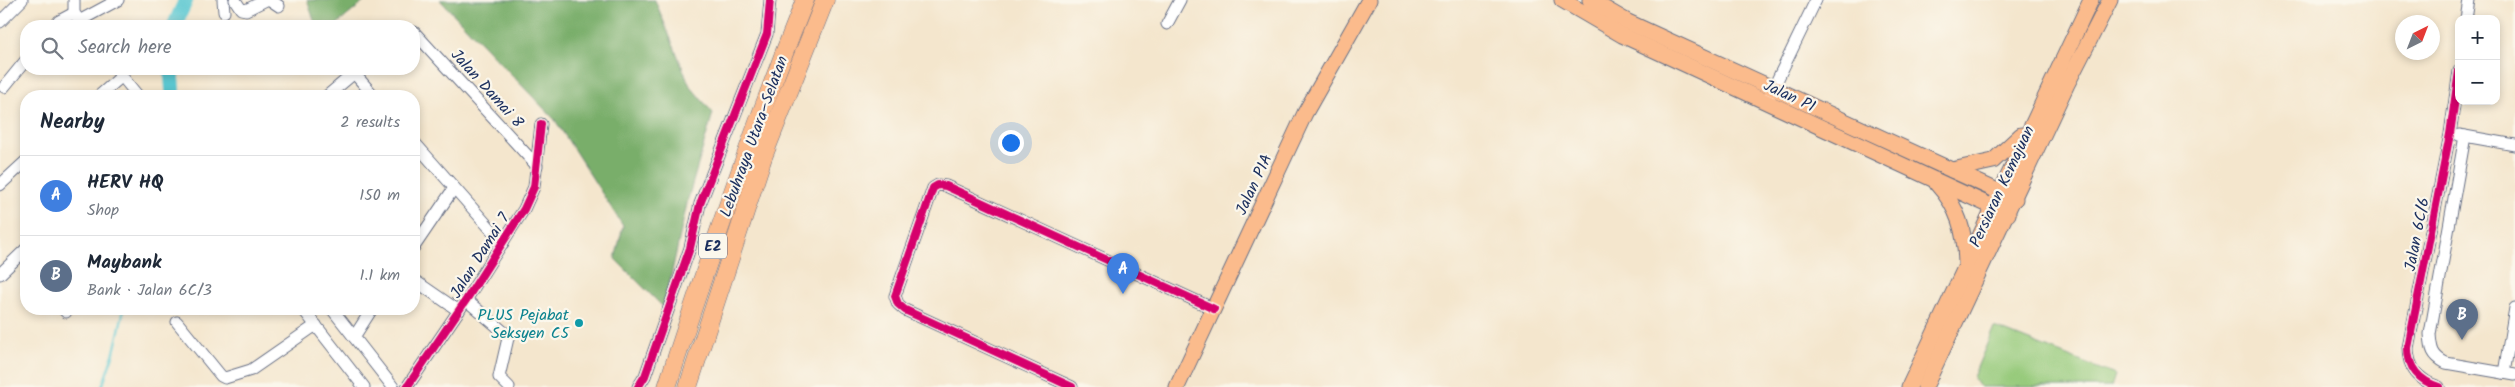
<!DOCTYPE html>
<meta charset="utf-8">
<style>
body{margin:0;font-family:Kalam,sans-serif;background:#f2f2f3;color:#1f2937}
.controls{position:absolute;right:15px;top:15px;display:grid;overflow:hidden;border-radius:10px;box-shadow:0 2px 8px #0003}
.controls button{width:45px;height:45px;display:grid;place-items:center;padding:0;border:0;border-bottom:1px solid #e0e1e3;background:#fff;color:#1f2937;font:25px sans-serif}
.compass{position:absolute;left:2395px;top:15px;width:45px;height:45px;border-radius:50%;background:#fff;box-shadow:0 2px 8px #0003;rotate:42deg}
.you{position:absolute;left:1010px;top:142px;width:18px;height:18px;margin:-12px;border:4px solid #fff;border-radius:50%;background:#1a73e8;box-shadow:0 0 0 8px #1a73e833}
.badge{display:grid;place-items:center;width:32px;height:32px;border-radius:50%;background:#db2777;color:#fff;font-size:16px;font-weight:700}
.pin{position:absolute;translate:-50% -41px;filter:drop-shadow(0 1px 2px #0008)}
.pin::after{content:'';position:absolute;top:26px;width:18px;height:15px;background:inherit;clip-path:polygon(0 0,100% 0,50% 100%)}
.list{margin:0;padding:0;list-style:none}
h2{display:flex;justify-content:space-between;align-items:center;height:65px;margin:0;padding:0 20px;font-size:21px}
h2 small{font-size:16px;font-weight:400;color:#747a83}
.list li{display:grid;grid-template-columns:32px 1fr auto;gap:15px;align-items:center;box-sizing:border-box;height:80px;padding:0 20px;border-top:1px solid #e0e1e3}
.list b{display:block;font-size:19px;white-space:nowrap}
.list p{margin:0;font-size:16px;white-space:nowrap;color:#747a83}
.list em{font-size:16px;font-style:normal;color:#747a83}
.icon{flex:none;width:28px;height:28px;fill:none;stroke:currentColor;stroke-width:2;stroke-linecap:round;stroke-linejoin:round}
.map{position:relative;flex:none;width:2515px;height:387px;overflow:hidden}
.search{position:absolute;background:#fff;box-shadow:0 2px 8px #0003;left:20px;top:20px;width:400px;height:55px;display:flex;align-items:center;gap:12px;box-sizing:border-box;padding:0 18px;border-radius:20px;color:#747a83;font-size:19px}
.panel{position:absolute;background:#fff;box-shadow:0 2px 8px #0003;left:20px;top:90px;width:400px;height:225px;border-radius:20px}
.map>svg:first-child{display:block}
.green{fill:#97ca7b;stroke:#597c6c}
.forest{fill:#79ae6b;stroke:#4a6e64}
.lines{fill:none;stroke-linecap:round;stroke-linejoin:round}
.stream{stroke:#5bc8d1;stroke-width:2.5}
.river{stroke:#5bc8d1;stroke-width:15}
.minor-casing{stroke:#676f85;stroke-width:13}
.major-casing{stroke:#676f85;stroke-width:17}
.highway-casing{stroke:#676f85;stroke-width:19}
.minor{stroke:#fff;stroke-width:11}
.major{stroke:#fbbb8c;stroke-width:15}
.highway{stroke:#fbbb8c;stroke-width:18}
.cycleway-casing{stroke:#fbf7ec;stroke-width:11}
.cycleway{stroke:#d6006c;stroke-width:8}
.culture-dot{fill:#0f9aa8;stroke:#fbf7ec;stroke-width:2}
.labels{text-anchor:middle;stroke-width:4.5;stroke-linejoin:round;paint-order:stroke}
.shield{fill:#fbf7ec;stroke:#5e6b89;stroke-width:1}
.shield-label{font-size:15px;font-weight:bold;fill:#1b2f5e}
.street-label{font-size:16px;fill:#1b2f5e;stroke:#fbf7ec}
.culture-label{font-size:16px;fill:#0d838f;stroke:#fbf7ec;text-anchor:end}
</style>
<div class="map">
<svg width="2515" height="387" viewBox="0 0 2515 387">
<rect width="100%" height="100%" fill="#fbf7ec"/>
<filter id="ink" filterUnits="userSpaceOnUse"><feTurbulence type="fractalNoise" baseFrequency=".02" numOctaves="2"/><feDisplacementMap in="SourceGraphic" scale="10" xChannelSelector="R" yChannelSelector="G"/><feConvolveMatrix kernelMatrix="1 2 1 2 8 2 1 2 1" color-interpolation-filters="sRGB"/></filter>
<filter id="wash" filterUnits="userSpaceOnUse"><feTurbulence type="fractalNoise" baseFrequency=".0096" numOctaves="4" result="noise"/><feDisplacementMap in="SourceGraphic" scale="20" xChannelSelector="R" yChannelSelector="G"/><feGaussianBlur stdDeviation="1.12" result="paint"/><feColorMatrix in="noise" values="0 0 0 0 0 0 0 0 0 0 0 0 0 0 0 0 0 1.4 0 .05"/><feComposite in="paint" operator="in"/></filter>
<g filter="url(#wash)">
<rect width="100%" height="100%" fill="#f4e6cd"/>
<path class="green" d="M1994,327L2115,375L2111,387H1980L1973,377Z"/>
<g class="forest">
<path d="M307,0H366L335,26H316Z"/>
<path d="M440,0H655L690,86L713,113L688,199L664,308L615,259L623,226L555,120Z"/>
</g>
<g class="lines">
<path class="stream" d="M102,387L114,352L124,309"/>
<g class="river">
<path d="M174,26L186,0"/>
<path d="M171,69L173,96"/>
</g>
</g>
</g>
<g filter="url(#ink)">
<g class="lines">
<g class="minor-casing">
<g id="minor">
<path d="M74,0V13L83,26"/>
<path d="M223,0L224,12"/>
<path d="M235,0L241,9L246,10L266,0"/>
<path d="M270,0L279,6"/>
<path d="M2466,19L2469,0"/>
<path d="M79,21L118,0"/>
<path d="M0,22L22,0"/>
<path d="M1167,24L1180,0"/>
<path d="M55,26L59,21L74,13"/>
<path d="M414,32L537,166"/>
<path d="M116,69L138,96"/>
<path d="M354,73L374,96"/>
<path d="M4,87L26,60"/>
<path d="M1770,95L1816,0"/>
<path d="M99,96L122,76"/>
<path d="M327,96L359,69"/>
<path d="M2459,135L2515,145"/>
<path d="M2465,136L2430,334C2431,349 2432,356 2446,363L2515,375"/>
<path d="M414,142L503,243"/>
<path d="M0,185L26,161"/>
<path d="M414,247L454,188"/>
<path d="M0,274L26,249"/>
<path d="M414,280L459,311"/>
<path d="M466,300L505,333L508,338L499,377L509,387"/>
<path d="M63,309L66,312"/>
<path d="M303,309L364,387"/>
<path d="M332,309L393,387"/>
<path d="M177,322L221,376L225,378L251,370L316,325"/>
<path d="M354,337L372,309"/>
<path d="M2504,373L2515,308"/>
<path d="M407,387L466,300L524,209L534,187L541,124"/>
<path d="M638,387L645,376L690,248L700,204L767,34L770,0"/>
<path d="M1072,387L905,310L898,304L895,296L933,188L938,185L946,186L1214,309"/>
<path d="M2439,387C2420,381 2408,369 2408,348L2450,134L2459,71"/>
</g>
</g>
<g class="major-casing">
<g id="major">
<path d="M1562,0L1622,35L2008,214"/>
<path d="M1590,0L1628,22L2015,199"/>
<path d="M1952,170L1993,161L2021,135"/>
<path d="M1937,184C1958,207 1965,231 1966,263"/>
<path d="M1177,387L1305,113L1369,0"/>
<path d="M1909,387L2091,0"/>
<path d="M1925,387L2067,84L2110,0"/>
</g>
</g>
<g class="highway-casing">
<g id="highway">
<path d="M667,387C709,256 754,127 805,0"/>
<path d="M688,387L763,157L825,0"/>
</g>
</g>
<use href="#minor" class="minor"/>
<use href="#major" class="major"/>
<use href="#highway" class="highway"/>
<g class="cycleway-casing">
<g id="cycleway">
<path d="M407,387L466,300L524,209L534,187L541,124"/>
<path d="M638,387L645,376L690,248L700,204L767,34L770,0"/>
<path d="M1072,387L905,310L898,304L895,296L933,188L938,185L946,186L1214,309"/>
<path d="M2439,387C2420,381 2408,369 2408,348L2450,134L2459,71"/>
</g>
</g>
<use href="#cycleway" class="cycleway"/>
</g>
</g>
<circle class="culture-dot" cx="579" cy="323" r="5"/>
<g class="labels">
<rect class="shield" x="699" y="233.5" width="28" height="25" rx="4"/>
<g class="shield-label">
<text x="713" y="251">E2</text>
</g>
<g class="street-label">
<text transform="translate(488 88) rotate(48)" y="6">Jalan Damai 8</text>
<text transform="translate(1790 95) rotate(25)" y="6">Jalan P1</text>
<text transform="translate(753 136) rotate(-70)" y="6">Lebuhraya Utara–Selatan</text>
<text transform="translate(1253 184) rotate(-65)" y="6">Jalan P1A</text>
<text transform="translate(2001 186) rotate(-65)" y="6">Persiaran Kemajuan</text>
<text transform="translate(2416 234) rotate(-79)" y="6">Jalan 6C/6</text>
<text transform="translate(479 255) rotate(-58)" y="6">Jalan Damai 7</text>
</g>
<g class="culture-label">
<text x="569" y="320">PLUS Pejabat<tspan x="569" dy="18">Seksyen C5</tspan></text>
</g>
</g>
</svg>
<div class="controls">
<button>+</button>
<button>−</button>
</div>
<svg class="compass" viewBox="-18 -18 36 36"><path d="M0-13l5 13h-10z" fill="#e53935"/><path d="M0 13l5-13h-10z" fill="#747a83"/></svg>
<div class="you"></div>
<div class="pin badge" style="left:1123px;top:294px;background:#3f7fe0">A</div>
<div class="pin badge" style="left:2462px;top:340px;background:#5c6f8a">B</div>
<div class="search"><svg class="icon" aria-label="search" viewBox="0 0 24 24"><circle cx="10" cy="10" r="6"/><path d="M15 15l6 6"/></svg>Search here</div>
<section class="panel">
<h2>Nearby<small>2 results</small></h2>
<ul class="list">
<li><span class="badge" style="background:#3f7fe0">A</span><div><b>HERV HQ</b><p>Shop</p></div><em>150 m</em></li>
<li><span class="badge" style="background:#5c6f8a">B</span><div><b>Maybank</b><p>Bank · Jalan 6C/3</p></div><em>1.1 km</em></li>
</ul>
</section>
</div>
